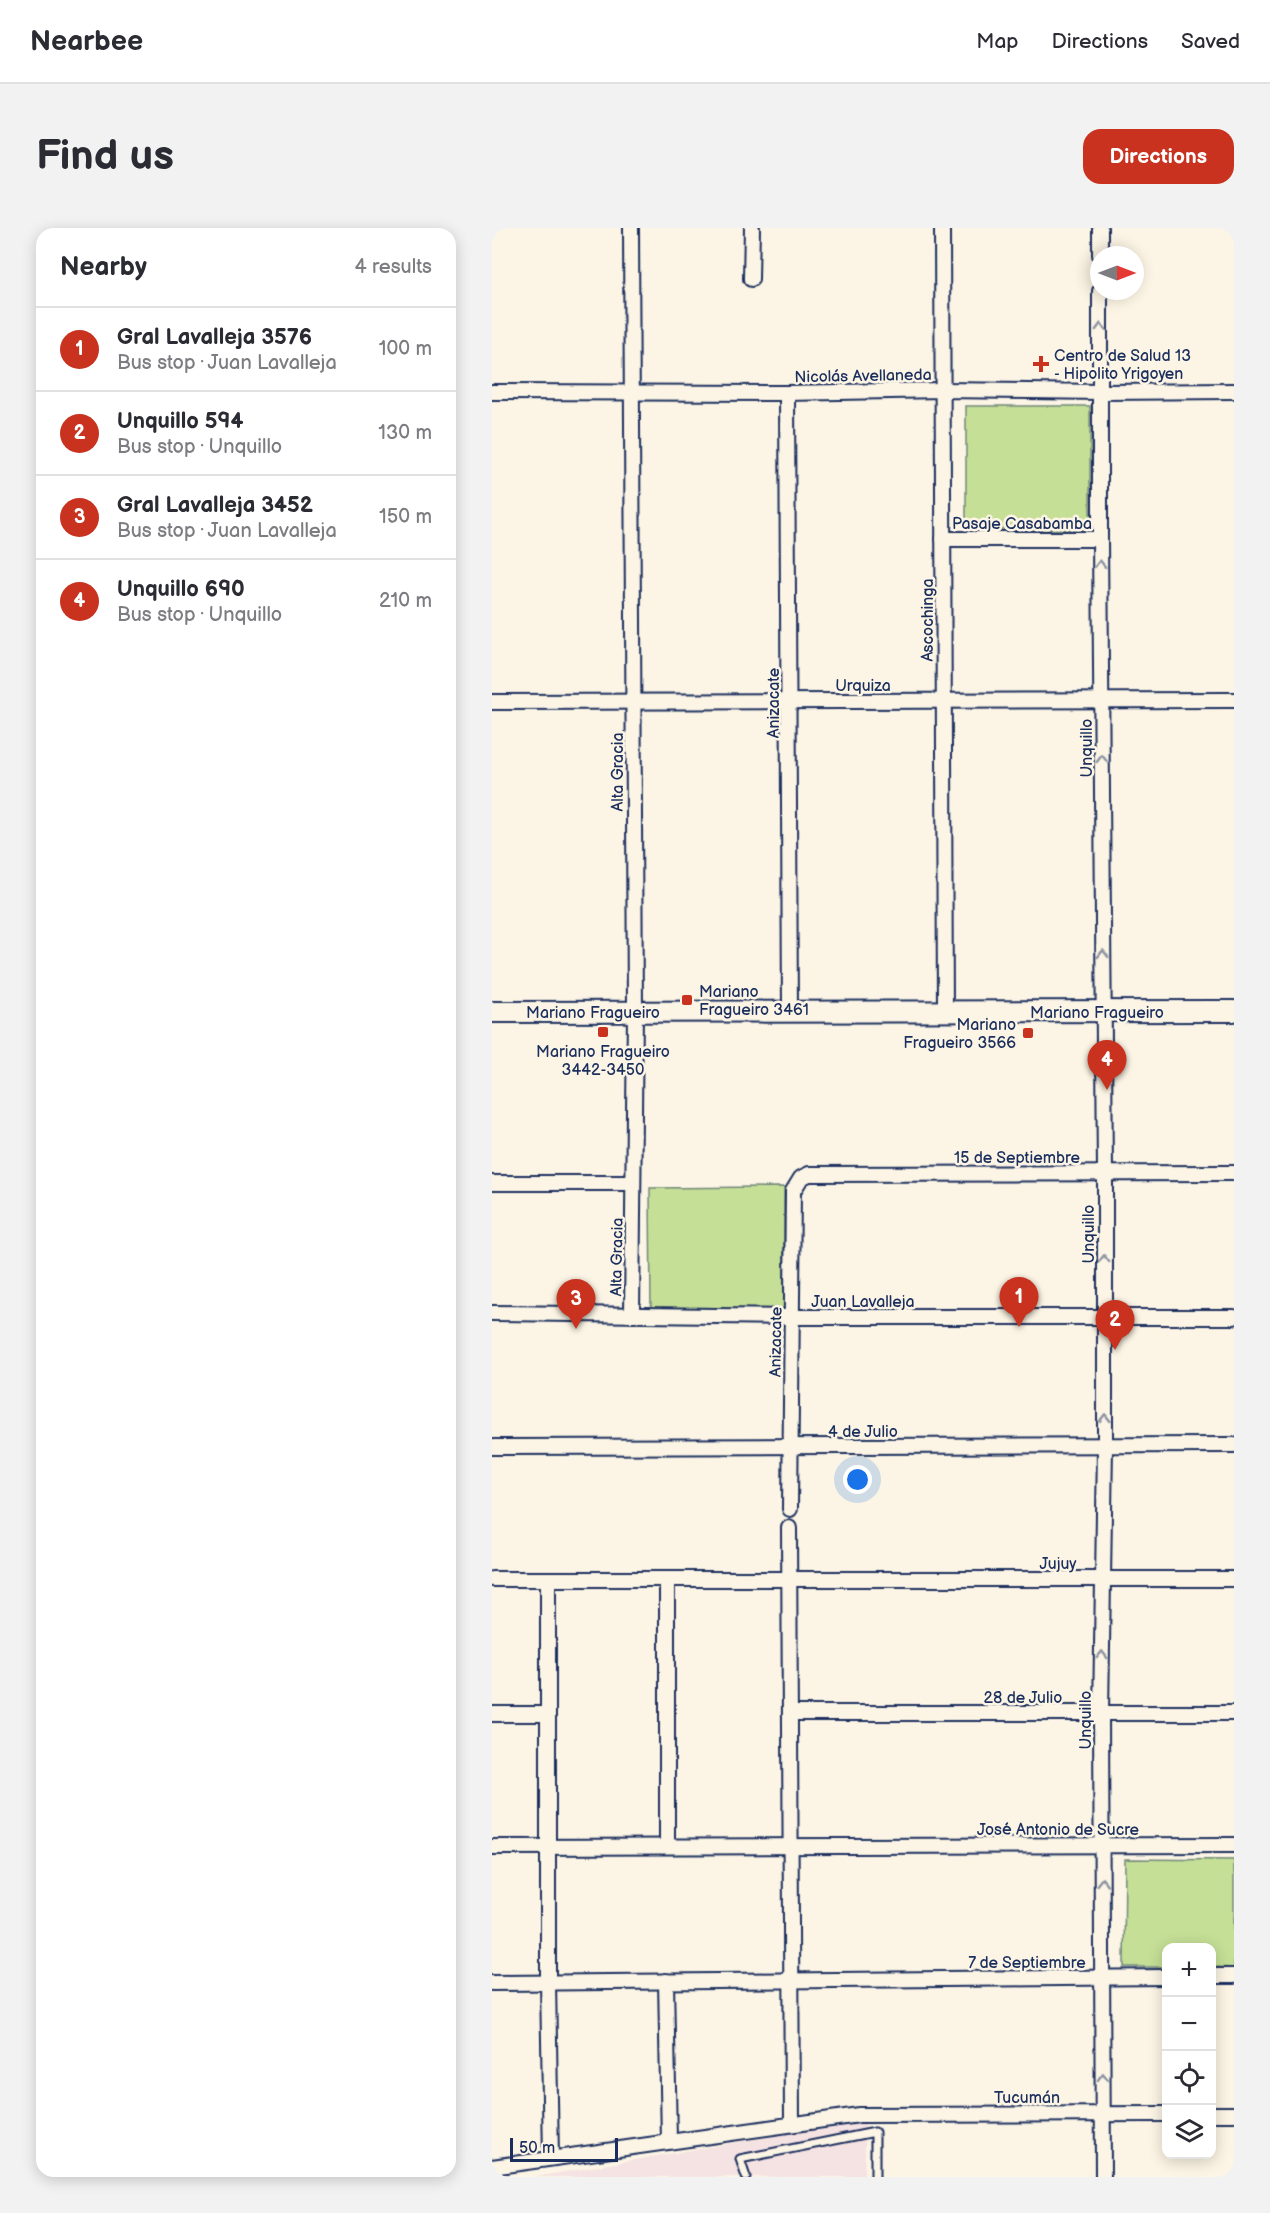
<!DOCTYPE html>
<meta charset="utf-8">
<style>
body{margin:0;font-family:"Balsamiq Sans",sans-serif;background:#f2f2f3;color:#2b2b33}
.controls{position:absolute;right:18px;bottom:18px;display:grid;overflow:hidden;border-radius:12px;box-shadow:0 3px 15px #0003}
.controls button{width:54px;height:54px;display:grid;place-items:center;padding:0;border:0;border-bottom:2px solid #e1e1e2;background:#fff;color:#2b2b33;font:30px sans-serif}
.compass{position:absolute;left:598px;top:18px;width:54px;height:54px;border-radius:50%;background:#fff;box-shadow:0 3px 15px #0003;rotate:90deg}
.scale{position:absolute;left:18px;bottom:15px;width:108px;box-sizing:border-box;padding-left:6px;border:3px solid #1b2f5e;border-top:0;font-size:16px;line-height:21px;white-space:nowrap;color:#1b2f5e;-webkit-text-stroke:4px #fcf5e5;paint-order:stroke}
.you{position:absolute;left:366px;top:1252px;width:21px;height:21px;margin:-15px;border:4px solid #fff;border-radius:50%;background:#1a73e8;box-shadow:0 0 0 9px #1a73e833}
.badge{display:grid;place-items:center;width:39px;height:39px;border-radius:50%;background:#c8321e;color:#fff;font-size:20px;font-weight:700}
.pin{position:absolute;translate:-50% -50px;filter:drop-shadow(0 2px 3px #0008)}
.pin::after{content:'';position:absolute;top:32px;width:21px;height:18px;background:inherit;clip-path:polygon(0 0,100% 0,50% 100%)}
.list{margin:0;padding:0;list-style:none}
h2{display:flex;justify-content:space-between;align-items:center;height:78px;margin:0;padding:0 24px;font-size:26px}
h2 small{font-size:20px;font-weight:400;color:#7c7c81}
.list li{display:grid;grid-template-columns:39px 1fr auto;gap:18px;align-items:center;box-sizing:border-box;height:84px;padding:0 24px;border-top:2px solid #e1e1e2}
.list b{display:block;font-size:22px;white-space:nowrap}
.list p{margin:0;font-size:20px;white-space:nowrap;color:#7c7c81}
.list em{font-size:20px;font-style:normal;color:#7c7c81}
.icon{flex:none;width:33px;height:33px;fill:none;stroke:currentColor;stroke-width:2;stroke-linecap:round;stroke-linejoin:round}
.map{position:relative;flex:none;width:742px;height:1949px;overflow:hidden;border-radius:18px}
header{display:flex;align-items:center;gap:36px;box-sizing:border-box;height:84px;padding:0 30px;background:#fff;border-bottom:2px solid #e1e1e2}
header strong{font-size:28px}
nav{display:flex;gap:33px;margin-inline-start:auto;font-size:21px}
.intro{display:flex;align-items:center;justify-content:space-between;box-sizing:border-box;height:144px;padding:0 36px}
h1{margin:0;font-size:42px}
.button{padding:15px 27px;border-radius:18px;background:#c8321e;color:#fff;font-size:21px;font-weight:700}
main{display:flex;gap:36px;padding:0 36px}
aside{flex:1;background:#fff;border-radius:18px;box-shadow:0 3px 15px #0003}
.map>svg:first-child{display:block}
.built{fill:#f5e2e2}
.green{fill:#c5df96;stroke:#70877a;stroke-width:1.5}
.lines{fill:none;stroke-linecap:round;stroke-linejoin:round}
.service-casing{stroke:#1b2f5e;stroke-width:11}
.minor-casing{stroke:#1b2f5e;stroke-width:18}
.secondary-casing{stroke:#1b2f5e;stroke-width:24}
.service{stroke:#fcf5e5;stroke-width:7}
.minor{stroke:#fcf5e5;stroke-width:14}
.secondary{stroke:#fcf5e5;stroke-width:20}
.oneway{stroke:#8c92a2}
.poi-dot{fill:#c8321e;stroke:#fcf5e5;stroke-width:2}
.labels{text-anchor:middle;stroke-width:5;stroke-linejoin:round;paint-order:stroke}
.poi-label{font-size:16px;fill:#1b2f5e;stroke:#fcf5e5;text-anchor:start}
.street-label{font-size:16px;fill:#1b2f5e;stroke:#fcf5e5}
</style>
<header>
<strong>Nearbee</strong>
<nav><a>Map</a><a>Directions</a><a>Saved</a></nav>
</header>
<div class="intro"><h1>Find us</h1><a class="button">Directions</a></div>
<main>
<aside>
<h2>Nearby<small>4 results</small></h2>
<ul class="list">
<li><span class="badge">1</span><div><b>Gral Lavalleja 3576</b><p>Bus stop · Juan Lavalleja</p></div><em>100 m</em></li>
<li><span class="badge">2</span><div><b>Unquillo 594</b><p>Bus stop · Unquillo</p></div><em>130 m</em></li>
<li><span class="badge">3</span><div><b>Gral Lavalleja 3452</b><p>Bus stop · Juan Lavalleja</p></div><em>150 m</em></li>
<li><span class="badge">4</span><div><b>Unquillo 690</b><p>Bus stop · Unquillo</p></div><em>210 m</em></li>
</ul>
</aside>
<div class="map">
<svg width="742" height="1949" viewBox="0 0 742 1949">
<rect width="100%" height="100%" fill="#fcf5e5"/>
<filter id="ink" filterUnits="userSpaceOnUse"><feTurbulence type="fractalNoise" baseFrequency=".0167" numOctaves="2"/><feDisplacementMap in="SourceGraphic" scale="12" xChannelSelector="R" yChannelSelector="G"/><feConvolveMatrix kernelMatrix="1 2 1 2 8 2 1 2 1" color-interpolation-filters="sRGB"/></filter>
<g filter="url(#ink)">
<path class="built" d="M374,1892L372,1949H43Z"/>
<g class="green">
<rect x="474" y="178" width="124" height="123"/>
<path d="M292,959V1083L159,1084L158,960Z"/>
<path d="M633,1631L742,1632V1740L720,1739V1720H674V1739H632Z"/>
</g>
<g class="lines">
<g class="service-casing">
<path id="service" d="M254,1949L248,1931L383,1904V1949"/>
</g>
<g class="minor-casing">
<g id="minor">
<path d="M139,0L143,784L140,1087"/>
<path d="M450,0L453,784"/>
<path d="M608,0V27"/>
<path d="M259,51L260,0"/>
<path d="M608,63V311L613,945V1218L609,1485L611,1949"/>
<path d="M0,164L295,165L450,162L610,164L742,163"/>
<path d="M295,165L298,784"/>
<path d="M451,311H608"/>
<path d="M0,474L742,472"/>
<path d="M0,955H141"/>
<path d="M0,1085L299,1089H742"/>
<path d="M0,1219L742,1217"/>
<path d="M298,1281L301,963L309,950L317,946L742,945"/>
<path d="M297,1300L300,1896"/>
<path d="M0,1351H742"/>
<path d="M56,1351V1754L59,1930"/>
<path d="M175,1351V1618"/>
<path d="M298,1485H742"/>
<path d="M0,1486H56"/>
<path d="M0,1619L742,1617"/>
<path d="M720,1748H742"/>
<path d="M174,1753L177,1913"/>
<path d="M0,1755L674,1749"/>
<path d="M720,1886H742"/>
<path d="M0,1939L367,1887L674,1886"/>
</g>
</g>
<g class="secondary-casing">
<path id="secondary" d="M0,784L742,783"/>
</g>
<use href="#service" class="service"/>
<use href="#minor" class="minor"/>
<use href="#secondary" class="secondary"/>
</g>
<defs><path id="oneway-chevron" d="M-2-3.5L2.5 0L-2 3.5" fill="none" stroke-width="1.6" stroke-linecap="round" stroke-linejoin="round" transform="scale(1.5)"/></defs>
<g class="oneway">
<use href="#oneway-chevron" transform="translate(609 99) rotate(-91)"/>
<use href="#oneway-chevron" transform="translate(608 336) rotate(-91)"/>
<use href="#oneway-chevron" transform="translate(610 531) rotate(-90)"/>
<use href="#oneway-chevron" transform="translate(611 726) rotate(-90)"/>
<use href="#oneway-chevron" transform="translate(612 1031) rotate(-90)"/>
<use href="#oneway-chevron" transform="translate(613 1190) rotate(-90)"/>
<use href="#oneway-chevron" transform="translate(610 1427) rotate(-89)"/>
<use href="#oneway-chevron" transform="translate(610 1654) rotate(-90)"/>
<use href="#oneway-chevron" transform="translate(611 1849) rotate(-91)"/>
</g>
</g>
<g class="poi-dot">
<path d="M546 127h6v6h6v6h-6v6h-6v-6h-6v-6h6z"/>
<rect x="189" y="766" width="12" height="12" rx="3"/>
<rect x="105" y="798" width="12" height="12" rx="3"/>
<rect x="530" y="799" width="12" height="12" rx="3"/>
</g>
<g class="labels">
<g class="poi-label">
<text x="562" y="133">Centro de Salud 13<tspan x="562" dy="18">- Hipolito Yrigoyen</tspan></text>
<text x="207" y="769">Mariano<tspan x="207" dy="18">Fragueiro 3461</tspan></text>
<text x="524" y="802" text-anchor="end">Mariano<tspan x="524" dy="18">Fragueiro 3566</tspan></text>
<text x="111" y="829" text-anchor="middle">Mariano Fragueiro<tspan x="111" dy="18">3442-3450</tspan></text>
</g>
<g class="street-label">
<text transform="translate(371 147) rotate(-1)" y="6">Nicolás Avellaneda</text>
<text x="530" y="301">Pasaje Casabamba</text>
<text transform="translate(435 392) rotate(-90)" y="6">Ascochinga</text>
<text x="371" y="463">Urquiza</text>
<text transform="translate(281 475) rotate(-90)" y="6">Anizacate</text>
<text transform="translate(594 520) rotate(-90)" y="6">Unquillo</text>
<text transform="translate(125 544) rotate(-90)" y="6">Alta Gracia</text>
<text x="101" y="790">Mariano Fragueiro</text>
<text x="605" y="790">Mariano Fragueiro</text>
<text x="525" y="935">15 de Septiembre</text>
<text transform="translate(596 1006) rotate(-90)" y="6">Unquillo</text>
<text transform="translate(124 1029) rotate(-89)" y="6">Alta Gracia</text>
<text x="371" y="1079">Juan Lavalleja</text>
<text transform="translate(283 1114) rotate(-89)" y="6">Anizacate</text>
<text x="371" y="1209">4 de Julio</text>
<text x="566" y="1341">Jujuy</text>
<text x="531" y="1475">28 de Julio</text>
<text transform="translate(593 1492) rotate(-90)" y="6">Unquillo</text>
<text x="566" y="1607">José Antonio de Sucre</text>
<text x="535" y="1740">7 de Septiembre</text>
<text x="535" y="1875">Tucumán</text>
</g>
</g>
</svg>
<div class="controls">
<button>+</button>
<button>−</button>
<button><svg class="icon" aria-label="locate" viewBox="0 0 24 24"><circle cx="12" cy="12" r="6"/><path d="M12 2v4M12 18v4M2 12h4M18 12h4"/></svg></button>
<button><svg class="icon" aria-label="layers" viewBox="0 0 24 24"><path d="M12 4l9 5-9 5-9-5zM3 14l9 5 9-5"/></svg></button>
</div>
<svg class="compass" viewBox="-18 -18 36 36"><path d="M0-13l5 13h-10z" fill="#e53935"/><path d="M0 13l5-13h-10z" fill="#7c7c81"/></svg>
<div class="scale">50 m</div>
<div class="you"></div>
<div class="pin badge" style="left:527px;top:1099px">1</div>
<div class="pin badge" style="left:623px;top:1122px">2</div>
<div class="pin badge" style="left:84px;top:1101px">3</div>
<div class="pin badge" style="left:615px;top:862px">4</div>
</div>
</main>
